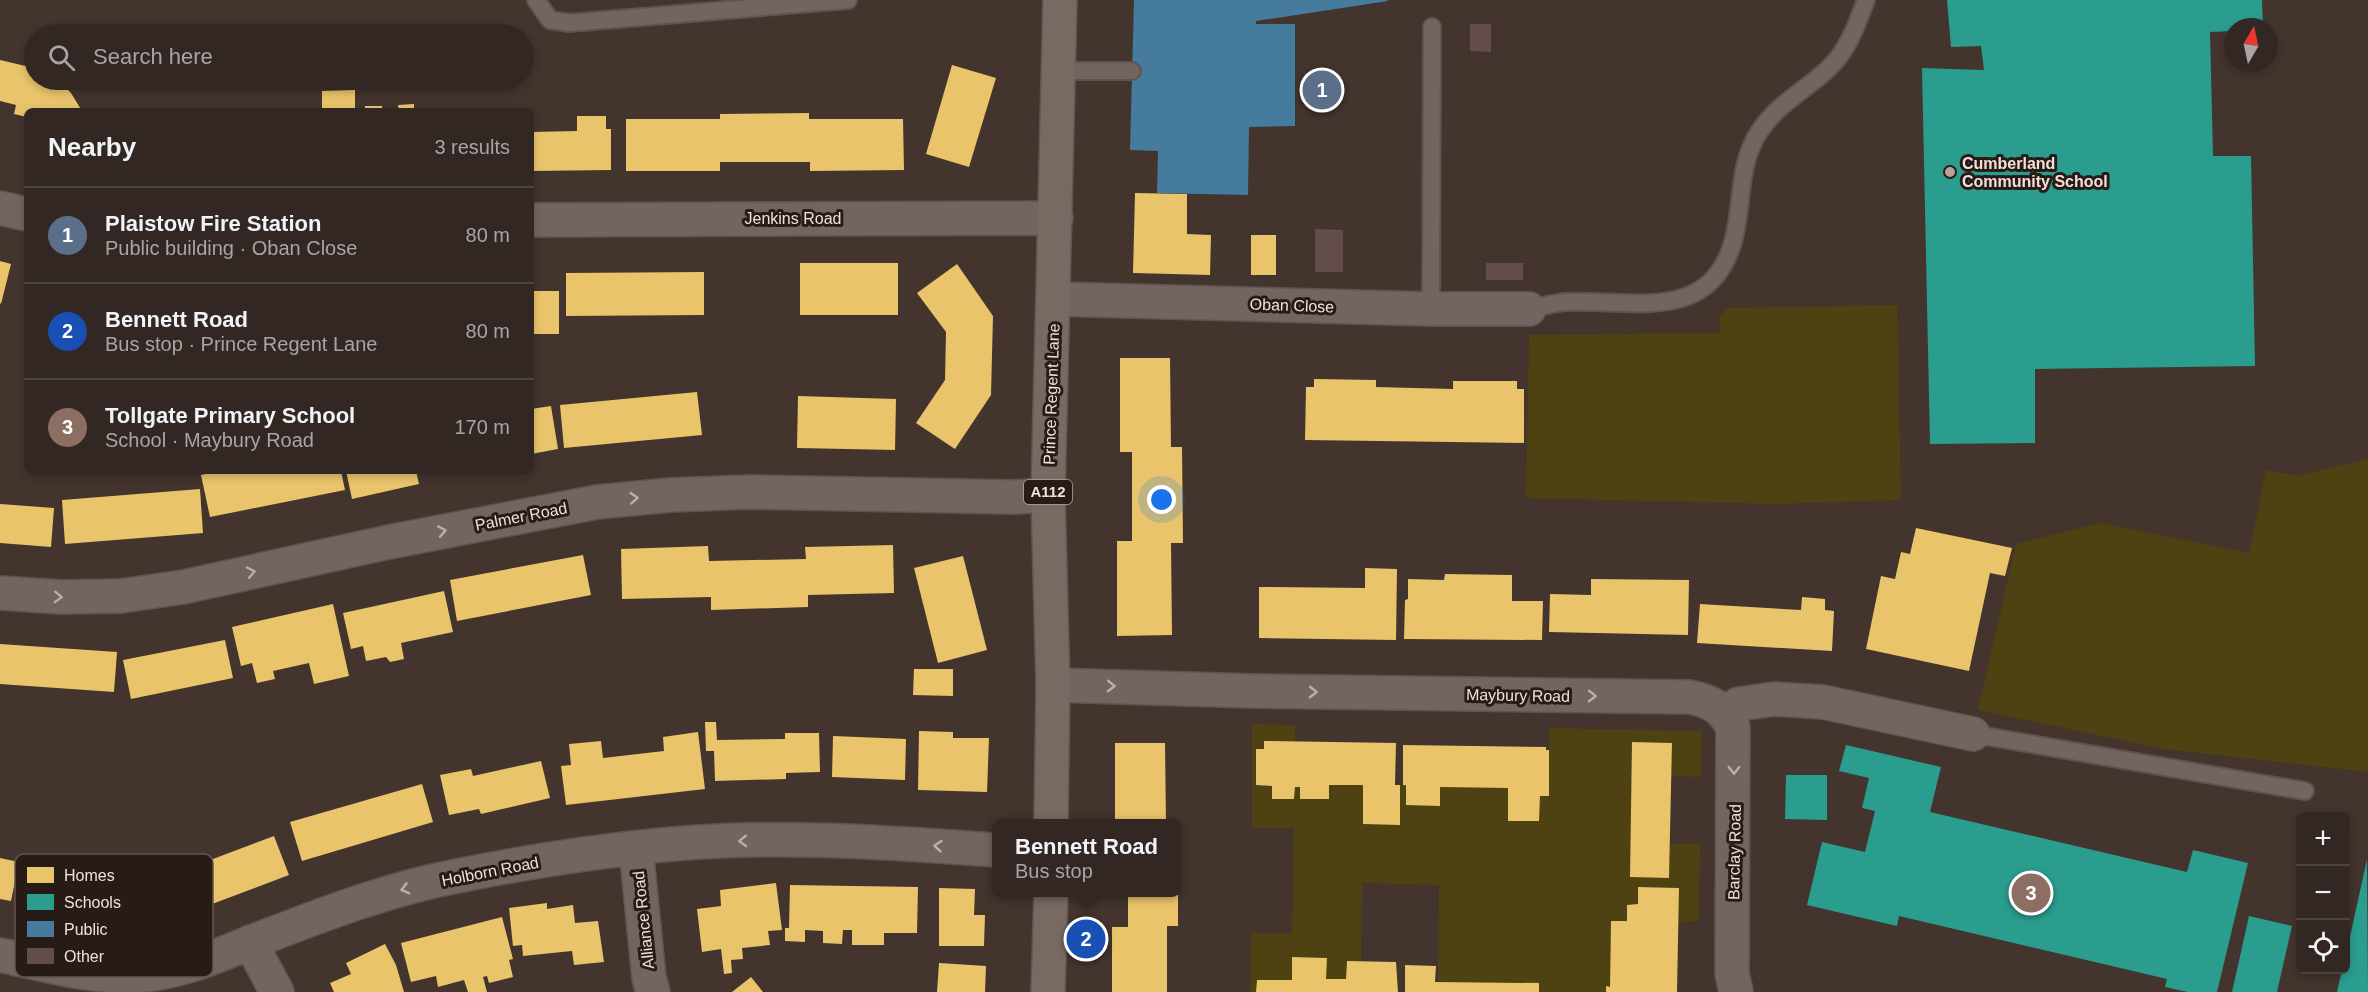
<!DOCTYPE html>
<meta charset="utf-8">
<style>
body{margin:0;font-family:Arial,sans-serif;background:#3d332f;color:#f1f3f6}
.controls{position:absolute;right:18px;bottom:18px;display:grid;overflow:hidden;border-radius:9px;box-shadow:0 3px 9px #0003}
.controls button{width:54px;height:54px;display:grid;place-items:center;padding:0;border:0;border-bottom:2px solid #4d4440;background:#322722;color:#f1f3f6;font:30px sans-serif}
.compass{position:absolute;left:2224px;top:18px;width:54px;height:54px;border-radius:50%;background:#322722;box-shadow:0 3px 9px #0003;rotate:9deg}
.you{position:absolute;left:1162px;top:500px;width:21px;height:21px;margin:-15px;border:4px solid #fff;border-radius:50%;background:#1a73e8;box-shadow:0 0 0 9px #1a73e833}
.badge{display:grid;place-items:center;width:39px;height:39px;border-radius:50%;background:#d93025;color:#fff;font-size:20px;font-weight:700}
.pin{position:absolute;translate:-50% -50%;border:3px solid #fff;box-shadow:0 2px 6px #0006}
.popup{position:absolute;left:992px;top:819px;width:189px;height:78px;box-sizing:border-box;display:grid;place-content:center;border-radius:9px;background:#322722;filter:drop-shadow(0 2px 4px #0005);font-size:20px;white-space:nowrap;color:#a8a5a5}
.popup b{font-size:22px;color:#f1f3f6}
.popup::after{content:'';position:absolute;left:50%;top:100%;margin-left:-12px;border:12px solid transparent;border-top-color:#322722}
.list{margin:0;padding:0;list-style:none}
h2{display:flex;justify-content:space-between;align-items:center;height:78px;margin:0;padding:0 24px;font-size:26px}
h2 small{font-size:20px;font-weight:400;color:#a8a5a5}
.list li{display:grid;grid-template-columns:39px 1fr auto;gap:18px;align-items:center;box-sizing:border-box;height:96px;padding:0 24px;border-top:2px solid #4d4440}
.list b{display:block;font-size:22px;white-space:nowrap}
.list p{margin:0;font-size:20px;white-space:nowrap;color:#a8a5a5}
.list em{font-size:20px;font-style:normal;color:#a8a5a5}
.icon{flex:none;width:33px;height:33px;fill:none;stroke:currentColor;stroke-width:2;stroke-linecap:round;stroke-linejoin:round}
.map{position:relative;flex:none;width:2368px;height:992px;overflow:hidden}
.search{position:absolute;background:#322722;box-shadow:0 3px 9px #0003;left:24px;top:24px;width:510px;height:66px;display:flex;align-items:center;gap:15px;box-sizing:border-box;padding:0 21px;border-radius:33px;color:#a8a5a5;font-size:22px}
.panel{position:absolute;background:#322722;box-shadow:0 3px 9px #0003;left:24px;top:108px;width:510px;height:366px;border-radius:9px}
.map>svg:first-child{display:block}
.green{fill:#4f4212}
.homes{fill:#e9c46a}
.schools{fill:#2a9d8f}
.public{fill:#457b9d}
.building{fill:#634d4c}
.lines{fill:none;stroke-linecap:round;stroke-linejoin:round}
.lane-casing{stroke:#60534d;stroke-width:20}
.street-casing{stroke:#60534d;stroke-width:36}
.primary-casing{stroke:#60534d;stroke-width:36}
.lane{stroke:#726561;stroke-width:16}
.street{stroke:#726561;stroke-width:33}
.primary{stroke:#786a62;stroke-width:33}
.oneway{stroke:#bfaea8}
.poi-dot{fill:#b5a39c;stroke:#281b16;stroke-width:2}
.labels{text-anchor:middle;stroke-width:6;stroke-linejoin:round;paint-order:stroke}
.shield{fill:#281b16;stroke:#b5a49e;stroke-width:1.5}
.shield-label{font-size:15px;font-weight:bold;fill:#f2dfd8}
.poi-label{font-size:16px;font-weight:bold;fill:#f2dfd8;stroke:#281b16;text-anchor:start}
.street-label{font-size:16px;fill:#f2dfd8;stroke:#281b16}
.key{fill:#281b16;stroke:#655650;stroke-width:1.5}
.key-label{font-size:16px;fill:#f2dfd8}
</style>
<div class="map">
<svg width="2368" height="992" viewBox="0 0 2368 992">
<rect width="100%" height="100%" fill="#43342d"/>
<g class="green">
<path d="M1897,305L1901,500L1775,504L1526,498L1529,335L1719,333L1720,315L1729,308Z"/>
<path d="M2368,459V772L2164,749L1978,710L2016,544L2100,523L2249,553L2266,470L2297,476Z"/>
<path d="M1252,724L1295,725V742L1256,749V785L1272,786V799H1294L1295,787H1300V799H1329V785H1363L1400,824V785H1406V805H1440V787L1508,788V821H1539L1540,796H1549V728L1702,731L1701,777L1671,776L1672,743L1632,742L1630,877L1669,878L1670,844H1700L1699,921L1679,922V888L1639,887L1638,904L1627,905V921H1611L1610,987H1606V992H1539L1438,982L1439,885L1362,883L1361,961H1347L1346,979H1326V958L1292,957V980H1257L1256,992H1250L1251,933L1292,934L1294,828H1252Z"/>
</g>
<g class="homes">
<path d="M0,60L34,68V80L54,81V80H66L65,87L71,93L82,111H27V117L14,114L16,105L0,101Z"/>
<path d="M952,65L996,78L969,167L926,154Z"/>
<path d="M355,90V111H322V91Z"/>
<path d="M414,104V111H399L398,105Z"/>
<rect x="365" y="106" width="17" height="5"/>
<path d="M809,113V119H903L904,170L810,171V162H720V171H626V119H720V114Z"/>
<path d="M577,116H606V129H611V170L531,171V132L577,131Z"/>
<path d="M1135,193L1187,194V234L1211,235L1210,275L1133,273Z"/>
<rect x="1251" y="235" width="25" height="40"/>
<path d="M0,261L11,264L1,304L0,303Z"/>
<rect x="800" y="263" width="98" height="52"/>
<path d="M957,264L993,316L991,395L955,449L916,423L945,380L946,332L917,293Z"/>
<path d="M704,272V315L566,316V273Z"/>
<rect x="531" y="291" width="28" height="43"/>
<path d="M1120,358H1170L1171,447H1182L1183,543H1171L1172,635L1117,636V541H1132V452H1120Z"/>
<path d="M1314,379L1376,380V387L1453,389V381H1517V389H1524V443L1305,440L1306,387H1314Z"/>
<path d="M697,392L702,435L564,448L560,405Z"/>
<path d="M798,396L896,399L895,450L797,448Z"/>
<path d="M551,406L558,449L531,454V409Z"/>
<path d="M219,471H341L345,490L210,517L201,475Z"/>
<path d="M346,471H416L419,484L352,499Z"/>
<path d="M200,489L203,533L65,544L62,500Z"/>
<path d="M0,504L54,508L51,547L0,543Z"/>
<path d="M1916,528L2012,548L2005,576L1990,573L1969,671L1866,649L1881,576L1895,579L1901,552L1910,554Z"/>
<path d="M893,545L894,593L808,595V607L711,610V597L622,599L621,549L708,546L709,561L806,559L805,547Z"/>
<path d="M583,555L591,595L457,621L450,580Z"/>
<path d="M963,556L987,650L938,663L914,568Z"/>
<path d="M1365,568L1397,569L1396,640L1259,638V587L1365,588Z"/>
<path d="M1445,574L1512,575V601H1543L1542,640L1404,639L1405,600L1408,599V579L1444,580Z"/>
<path d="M1591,579L1689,580L1688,635L1549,632L1550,594L1591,595Z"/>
<path d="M444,591L453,632L401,643L404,659L390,662L386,657L366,661L363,646L351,649L343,613Z"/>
<path d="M1802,597L1825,599V610L1834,611L1832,651L1697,643L1700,604L1801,610Z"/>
<path d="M333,604L349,676L314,684L309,663L273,671L275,679L257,683L252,663L241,666L232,627Z"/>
<path d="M225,640L233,678L131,699L123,660Z"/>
<path d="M0,644L117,652L114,692L0,684Z"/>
<path d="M914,669H953V696L913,695Z"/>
<path d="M705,722H716L717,740L785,739V733H819L820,772L786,773V779L715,781L714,751H706Z"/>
<path d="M919,731L953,732V738H989L987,792L918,790Z"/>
<path d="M698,732L705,789L566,805L561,766L571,765L569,744L601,741L603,758L664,751L663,737Z"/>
<path d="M833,736L906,739L905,780L832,777Z"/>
<path d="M1264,741L1396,743L1395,785H1400V825L1363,824V785H1329V799H1300V787H1295L1294,799H1272V786L1256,785V749H1264Z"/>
<path d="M1632,742L1672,743L1669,878L1630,877Z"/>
<path d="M1115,743H1165L1166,824H1115Z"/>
<path d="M1403,745L1546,747V750H1549V796H1540L1539,821H1508V788L1440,787V806L1406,805V785H1403Z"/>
<path d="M541,761L550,798L481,814L479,809L449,815L440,775L471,769L473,776Z"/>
<path d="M422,784L433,822L302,861L290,822Z"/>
<path d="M274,836L289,875L159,924L144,885Z"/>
<path d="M0,858L19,862L11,901L0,899Z"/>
<path d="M39,858L72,864L73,858L106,865L104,877L141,885L133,923L62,910L63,904L31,897Z"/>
<path d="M776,883L782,930L768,931L770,945L742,948L743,959L731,960L732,973L724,974L721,949L702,952L697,909L721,906L720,890Z"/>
<path d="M790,885L918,887L917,933H884V945H852V930H843L842,944L823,943V931L805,930V942L785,941V928H789Z"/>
<path d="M1638,887L1679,888L1677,992H1606V986L1610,987L1611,921H1627V905L1638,904Z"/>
<path d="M939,888L975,889L974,915H985L984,946H939Z"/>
<path d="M1128,892H1178V926H1167V992H1112V927H1128Z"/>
<path d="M547,903V909L573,905L575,923L598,921L604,962L574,965L572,951L523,956L522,945L513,946L509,908Z"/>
<path d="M502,917L513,959L509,960L513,977L489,983L487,976L483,977L487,992H468L464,980L438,987L436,976L411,982L401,943Z"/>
<path d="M385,944L396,965L404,992H334L330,983L351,974L346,963Z"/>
<path d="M1292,957L1327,958L1326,979H1346L1347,961L1396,962L1398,992H1256L1257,980H1292Z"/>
<path d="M939,963L986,966L985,992H937Z"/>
<path d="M1405,965L1436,966L1435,982L1539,983V992H1405Z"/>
<path d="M751,977L763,992H732Z"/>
</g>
<g class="schools">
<path d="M1947,0H2262L2263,27H2233V31L2210,32L2213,156H2251L2255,366L2035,369V443L1930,444L1922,68L1984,70L1981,46L1951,47Z"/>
<path d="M1846,745L1941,767L1930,812L2187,872L2193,850L2248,863L2217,992H2188L2165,987L2167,979L1899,916L1897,926L1807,905L1822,842L1865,852L1875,811L1862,808L1869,778L1839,771Z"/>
<path d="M1786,775H1827V820L1785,819Z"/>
<path d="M2367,859L2368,992H2337L2342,970H2346V955Z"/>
<path d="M2249,916L2292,926L2277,992H2232Z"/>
</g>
<path class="public" d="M1134,0H1387L1388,1L1256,21V24H1295V126L1249,127L1248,195L1157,193L1158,151L1130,150Z"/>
<g class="building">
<path d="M1470,24H1491V52L1470,51Z"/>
<path d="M1315,229L1343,230V272H1315Z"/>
<rect x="1486" y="263" width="37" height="17"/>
</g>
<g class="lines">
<g class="lane-casing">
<g id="lane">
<path d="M536,0L550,20L569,23L848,0"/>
<path d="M1058,71H1132"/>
<path d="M1431,309L1432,27"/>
<path d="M1529,309C1541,307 1553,303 1565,302C1632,299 1712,325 1734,238C1743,203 1738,164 1759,132C1777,104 1806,90 1829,68C1848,50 1857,24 1866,0"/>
<path d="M1973,734L2305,791"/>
</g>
</g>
<g class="street-casing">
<g id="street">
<path d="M0,208L27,214"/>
<path d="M531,220L1056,218"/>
<path d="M1054,299L1431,309H1529"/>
<path d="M0,593L62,597L121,596L183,587L389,542L597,502L671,495L750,492L1014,497L1048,495"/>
<path d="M1053,685L1254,691L1690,697C1713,702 1721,707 1733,727L1732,973L1736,992"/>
<path d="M1725,713L1739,704L1774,699L1823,702L1973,734"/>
<path d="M636,848L649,978L653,992"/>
<path d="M250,942L277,992"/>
<path d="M0,955C47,965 97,980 146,975C189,970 228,951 267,936C329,912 393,888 457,876C532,861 609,849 685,843C788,835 893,843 996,850"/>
</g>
</g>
<g class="primary-casing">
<g id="primary">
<path d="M1051,824L1053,685L1048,495L1060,0"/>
<path d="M1048,992L1051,892"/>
</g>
</g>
<use href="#lane" class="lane"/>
<use href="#street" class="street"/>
<use href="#primary" class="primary"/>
</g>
<defs><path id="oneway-chevron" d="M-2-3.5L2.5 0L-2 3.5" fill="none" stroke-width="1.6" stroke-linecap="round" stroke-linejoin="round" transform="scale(1.5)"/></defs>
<g class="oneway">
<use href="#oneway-chevron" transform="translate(634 498) rotate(-5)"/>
<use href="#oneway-chevron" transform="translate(442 531) rotate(-11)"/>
<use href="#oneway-chevron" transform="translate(251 572) rotate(-12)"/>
<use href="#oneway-chevron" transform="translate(58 597) rotate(2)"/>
<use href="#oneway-chevron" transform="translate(1111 686) rotate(1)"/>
<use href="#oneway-chevron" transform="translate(1313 692) rotate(1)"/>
<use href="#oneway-chevron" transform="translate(1592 696) rotate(1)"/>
<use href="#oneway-chevron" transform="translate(1734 770) rotate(90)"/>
<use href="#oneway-chevron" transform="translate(743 841) rotate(178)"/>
<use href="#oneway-chevron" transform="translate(938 846) rotate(-176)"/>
<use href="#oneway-chevron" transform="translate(405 889) rotate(165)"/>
</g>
<circle class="poi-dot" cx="1950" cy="172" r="6"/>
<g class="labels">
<rect class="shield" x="1024" y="480" width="48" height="24" rx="4.5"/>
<g class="shield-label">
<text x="1048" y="497">A112</text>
</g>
<g class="poi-label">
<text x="1962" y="169">Cumberland<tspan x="1962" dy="18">Community School</tspan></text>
</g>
<g class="street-label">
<text x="793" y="224">Jenkins Road</text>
<text transform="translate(1292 305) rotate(2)" y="6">Oban Close</text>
<text transform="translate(1051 394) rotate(-88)" y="6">Prince Regent Lane</text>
<text transform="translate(521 516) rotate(-11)" y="6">Palmer Road</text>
<text transform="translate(1518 695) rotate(1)" y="6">Maybury Road</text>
<text transform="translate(1734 852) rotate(-89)" y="6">Barclay Road</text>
<text transform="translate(490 871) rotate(-11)" y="6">Holborn Road</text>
<text transform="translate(643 920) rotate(-96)" y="6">Alliance Road</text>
</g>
</g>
<rect x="15" y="854" width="198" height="123" rx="9" class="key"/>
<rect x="27" y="867" width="27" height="16" fill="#e9c46a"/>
<rect x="27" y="894" width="27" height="16" fill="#2a9d8f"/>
<rect x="27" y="921" width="27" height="16" fill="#457b9d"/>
<rect x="27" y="948" width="27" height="16" fill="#634d4c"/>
<g class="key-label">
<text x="64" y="881">Homes</text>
<text x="64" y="908">Schools</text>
<text x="64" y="935">Public</text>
<text x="64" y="962">Other</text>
</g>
</svg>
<div class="controls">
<button>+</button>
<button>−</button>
<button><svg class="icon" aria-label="locate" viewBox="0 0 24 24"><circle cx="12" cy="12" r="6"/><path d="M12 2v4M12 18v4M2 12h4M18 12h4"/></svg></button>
</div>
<svg class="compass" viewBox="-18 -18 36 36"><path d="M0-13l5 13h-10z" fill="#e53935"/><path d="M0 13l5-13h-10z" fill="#a8a5a5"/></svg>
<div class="you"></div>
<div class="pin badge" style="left:1322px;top:90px;background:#5c6f8a">1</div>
<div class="pin badge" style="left:1086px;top:939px;background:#1a4fb4">2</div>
<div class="popup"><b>Bennett Road</b>Bus stop</div>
<div class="pin badge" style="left:2031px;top:893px;background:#8d6e63">3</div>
<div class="search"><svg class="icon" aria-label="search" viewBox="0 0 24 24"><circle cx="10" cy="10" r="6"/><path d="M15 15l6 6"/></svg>Search here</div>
<section class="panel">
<h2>Nearby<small>3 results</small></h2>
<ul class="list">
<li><span class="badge" style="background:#5c6f8a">1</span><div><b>Plaistow Fire Station</b><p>Public building · Oban Close</p></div><em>80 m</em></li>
<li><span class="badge" style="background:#1a4fb4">2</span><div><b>Bennett Road</b><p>Bus stop · Prince Regent Lane</p></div><em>80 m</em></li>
<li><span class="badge" style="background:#8d6e63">3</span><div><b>Tollgate Primary School</b><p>School · Maybury Road</p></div><em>170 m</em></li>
</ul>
</section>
</div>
